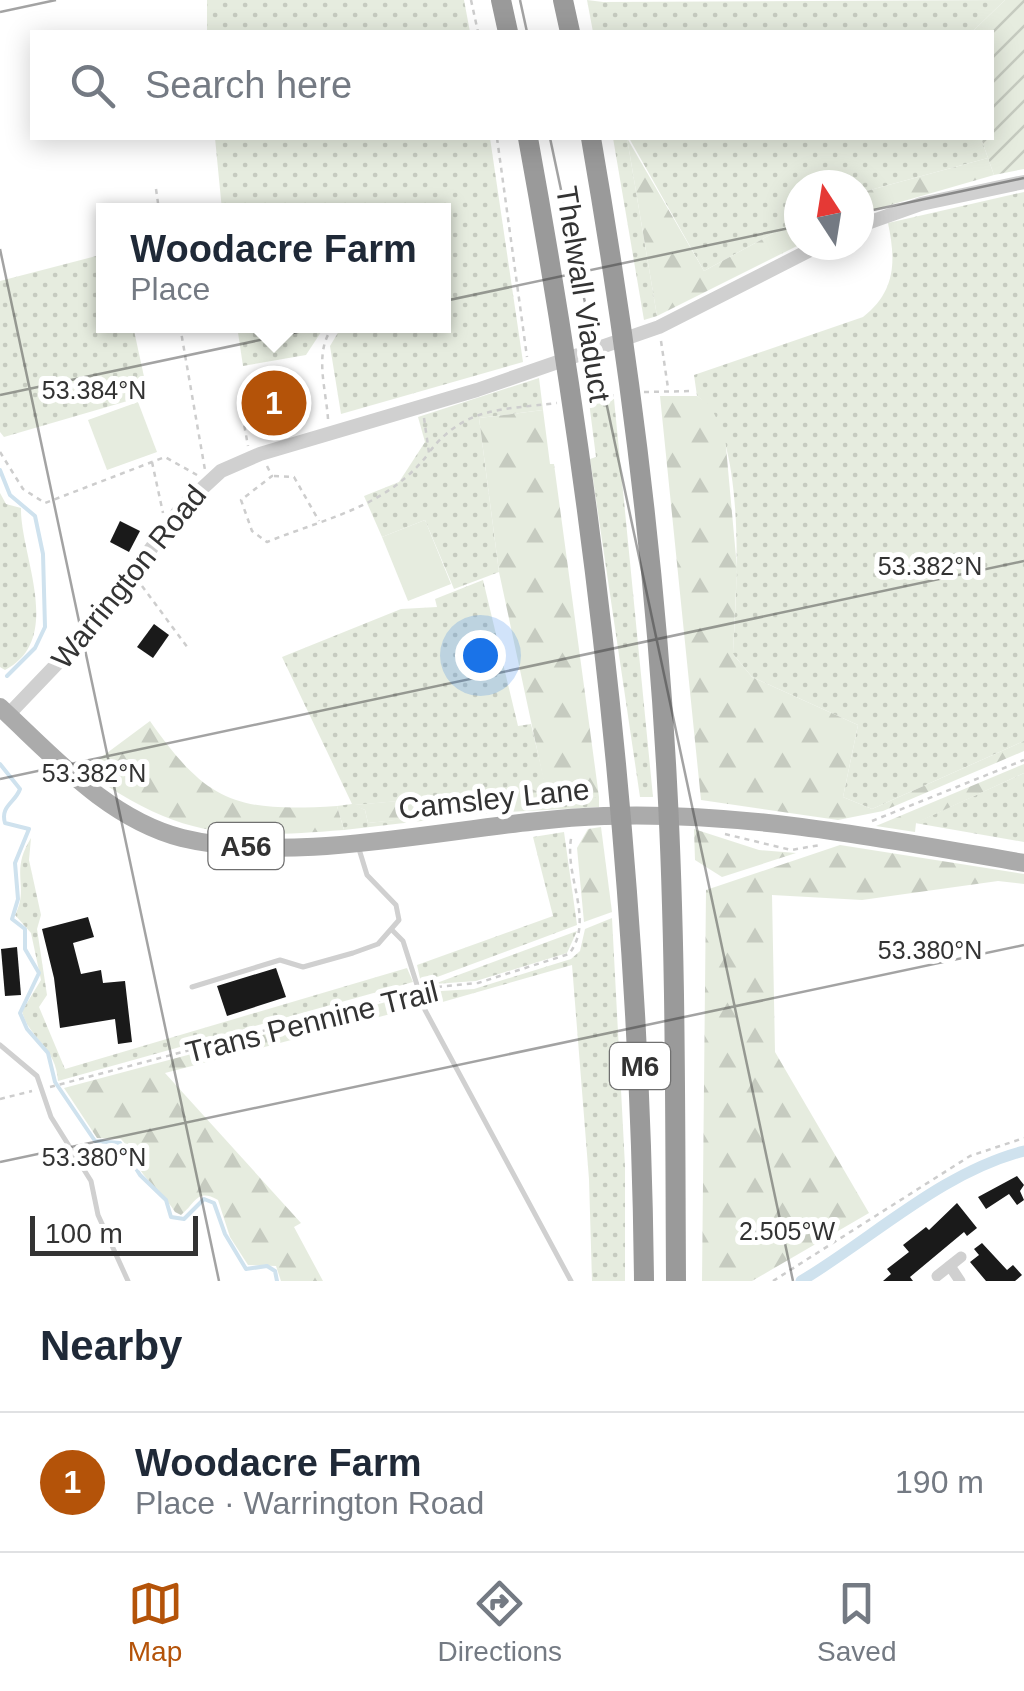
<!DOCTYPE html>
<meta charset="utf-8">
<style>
body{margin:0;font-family:Arial,sans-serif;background:#f6f6f7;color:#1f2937}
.compass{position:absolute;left:784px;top:170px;width:90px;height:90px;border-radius:50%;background:#fff;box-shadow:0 5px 25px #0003;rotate:348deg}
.scale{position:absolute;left:30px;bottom:25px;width:168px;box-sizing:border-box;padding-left:10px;border:5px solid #333;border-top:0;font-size:28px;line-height:35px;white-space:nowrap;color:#333;-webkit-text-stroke:8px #fff;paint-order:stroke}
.you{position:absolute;left:480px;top:655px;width:35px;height:35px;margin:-25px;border:8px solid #fff;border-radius:50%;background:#1a73e8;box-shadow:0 0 0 15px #1a73e833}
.badge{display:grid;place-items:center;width:65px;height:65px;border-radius:50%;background:#b45309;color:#fff;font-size:32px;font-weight:700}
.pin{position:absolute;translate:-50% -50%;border:5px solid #fff;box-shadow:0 2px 10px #0006}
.popup{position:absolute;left:96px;top:203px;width:355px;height:130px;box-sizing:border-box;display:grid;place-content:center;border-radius:0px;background:#fff;filter:drop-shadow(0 2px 8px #0005);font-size:32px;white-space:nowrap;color:#747a83}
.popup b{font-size:38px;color:#1f2937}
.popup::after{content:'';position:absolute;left:50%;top:100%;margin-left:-20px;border:20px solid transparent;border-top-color:#fff}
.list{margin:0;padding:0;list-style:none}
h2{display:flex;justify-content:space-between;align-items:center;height:130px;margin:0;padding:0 40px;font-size:42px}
h2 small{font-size:32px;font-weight:400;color:#747a83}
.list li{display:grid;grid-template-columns:65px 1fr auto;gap:30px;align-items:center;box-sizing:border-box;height:140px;padding:0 40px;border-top:2px solid #e0e1e3}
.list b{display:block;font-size:38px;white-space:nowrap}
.list p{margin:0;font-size:32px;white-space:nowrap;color:#747a83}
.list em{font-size:32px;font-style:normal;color:#747a83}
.icon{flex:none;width:55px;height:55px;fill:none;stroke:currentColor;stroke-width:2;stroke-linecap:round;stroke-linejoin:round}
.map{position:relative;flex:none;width:1024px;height:1281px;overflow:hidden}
.search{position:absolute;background:#fff;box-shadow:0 5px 25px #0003;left:30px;right:30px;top:30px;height:110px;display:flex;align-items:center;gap:25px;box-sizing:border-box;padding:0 35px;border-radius:0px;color:#747a83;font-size:38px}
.sheet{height:270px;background:#fff}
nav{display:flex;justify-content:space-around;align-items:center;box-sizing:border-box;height:140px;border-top:2px solid #e0e1e3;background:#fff;font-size:28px;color:#747a83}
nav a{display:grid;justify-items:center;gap:5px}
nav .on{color:#b45309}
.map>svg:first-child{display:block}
.grass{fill:url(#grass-dots);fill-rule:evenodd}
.forest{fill:url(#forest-firs)}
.garden{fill:url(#garden-furrows)}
.pitch{fill:#e6ecdf}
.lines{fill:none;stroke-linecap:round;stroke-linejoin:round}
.stream{stroke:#cfe2ee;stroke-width:4}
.canal{stroke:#cfe2ee;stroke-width:11}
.building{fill:#1a1a1a}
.path{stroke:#cdcdcd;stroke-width:2.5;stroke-dasharray:5 5;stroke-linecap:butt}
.service{stroke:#d0d0d0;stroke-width:5}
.minor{stroke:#d0d0d0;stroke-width:11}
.tertiary{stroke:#d0d0d0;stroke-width:14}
.primary{stroke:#ababab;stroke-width:18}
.motorway{stroke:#9a9a9a;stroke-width:20}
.ticks{fill:none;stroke:#333;stroke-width:2.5;stroke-opacity:0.45}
.labels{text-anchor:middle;stroke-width:10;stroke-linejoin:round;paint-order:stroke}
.shield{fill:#fff;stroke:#707070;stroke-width:2.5}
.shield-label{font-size:28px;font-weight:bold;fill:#333}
.street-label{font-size:30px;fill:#333;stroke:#fff}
.ticks-label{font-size:25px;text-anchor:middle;fill:#333;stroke:#fff;stroke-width:10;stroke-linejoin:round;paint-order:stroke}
</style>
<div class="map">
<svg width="1024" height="1281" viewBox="0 0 1024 1281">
<defs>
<pattern id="grass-dots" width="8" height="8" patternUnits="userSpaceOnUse" patternTransform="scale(2.5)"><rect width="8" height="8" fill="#e6ecdf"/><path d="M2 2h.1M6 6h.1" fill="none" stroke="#c6cbc0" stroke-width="1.8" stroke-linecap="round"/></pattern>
<pattern id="forest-firs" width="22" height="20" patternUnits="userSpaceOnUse" patternTransform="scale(2.5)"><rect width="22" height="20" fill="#e6ecdf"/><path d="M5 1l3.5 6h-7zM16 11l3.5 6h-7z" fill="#c6cbc0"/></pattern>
<pattern id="garden-furrows" width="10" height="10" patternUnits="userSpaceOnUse" patternTransform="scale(2.5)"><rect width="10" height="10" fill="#e6ecdf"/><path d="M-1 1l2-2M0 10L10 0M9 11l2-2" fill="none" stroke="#c6cbc0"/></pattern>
</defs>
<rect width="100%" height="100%" fill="#fff"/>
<g class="grass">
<path d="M207,0H464L470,32H207Z"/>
<path d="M587,0L603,2L1005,0L972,32H593Z"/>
<path d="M215,138H490L523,362L341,414L330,346L342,326H444V210H222Z"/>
<path d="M613,138H627L657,316L644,320Z"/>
<path d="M629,138H981L988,158L859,193V185H799V219L704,271Z"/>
<path d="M1024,192V741L872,809L843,797L858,725L752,677L733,654C736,596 749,431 697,396L694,375L863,317C896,291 896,261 888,223Z"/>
<path d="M104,254V326H133L148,395L4,437L0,432V281Z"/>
<path d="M237,326H325L306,355L243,366Z"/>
<path d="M539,378L543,410L479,418L499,572L454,589L425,520L382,537L364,496L399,482L425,442L418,417Z"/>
<path d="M614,399L653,797H640L590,459L596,457L589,402Z"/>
<path d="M0,493L6,504L21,508C20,555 65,639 5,670L0,667Z"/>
<path d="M483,580L518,726L531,724L548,796L599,797V807L490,813L344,830L337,806L352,804L282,657L401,609L437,607L435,599ZM532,789L546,796L464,801L466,812L368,823L365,810L355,805Z"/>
<path d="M1024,773V842L915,823Z"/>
<path d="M564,832L577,925L421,983L417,965L553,916L533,837Z"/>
<path d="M31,838L29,860L41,915L37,929L47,995L39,1007L65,1069L407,968L413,982L58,1081C56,1046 28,1038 22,1011L41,980L31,933L15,915C30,886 9,873 31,838Z"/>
<path d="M612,918L625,1166V1281H592L589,1179L572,965L432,1005L425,992L474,989L571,959L580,951L585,929Z"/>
<path d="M577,931L567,953L476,981L434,984Z"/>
</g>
<g class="forest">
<path d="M627,138L704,271L799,219V245L657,316Z"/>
<path d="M988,158L994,175L859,214V193Z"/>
<path d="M660,396H697L710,405L725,436L737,568L733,654L752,677L858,725L843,797L872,809L1024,741V751L883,811L838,820L701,800Z"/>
<path d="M543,410L550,464H554L599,797L465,801L466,813L368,823L365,810L353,805L532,789L547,796L499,572L479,418Z"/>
<path d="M150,721C208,804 237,812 337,806L344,830C229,839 180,839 84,770Z"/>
<path d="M1024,764V773L916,823L915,832L876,826Z"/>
<path d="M601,827L612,912L584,922L577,848L588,829Z"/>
<path d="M694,829L759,850L796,853L722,877L695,860Z"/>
<path d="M840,845L1024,874V884L998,881L862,900L772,895L775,1052L869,1213L752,1281H702L706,890Z"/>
<path d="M416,994L421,1006L165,1073L301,1223L294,1227L323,1281H281L276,1266L248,1265L230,1237L218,1200C197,1188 196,1203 181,1215L175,1212C166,1197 154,1188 143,1174C135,1163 131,1149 121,1139L97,1138L64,1088Z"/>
</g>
<path class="garden" d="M1005,0H1024V169L994,175L981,138H992V32H972Z"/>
<g class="pitch">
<path d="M138,402L157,452L107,470L88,420Z"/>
<path d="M425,520L451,584L408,601L382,537Z"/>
</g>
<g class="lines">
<g class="stream">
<path d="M0,470L10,495L35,516L43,554L45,627L35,648L7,676"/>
<path d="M0,764L20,789C15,803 0,806 5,823L29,829L15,863L18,899L12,919L25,929V949L39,973L20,1013L27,1029L48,1053L55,1082L95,1141L120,1143L140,1175L166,1200L171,1217L184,1219L204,1199L214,1203L225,1234L246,1269L267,1266L275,1271L277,1281"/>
</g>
<path class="canal" d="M801,1281C873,1238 942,1172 1024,1151"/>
</g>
<g class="building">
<path d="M120,521L140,531L129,552L110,542Z"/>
<path d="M154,624L169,635L153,658L137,647Z"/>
<path d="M88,917L94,937L73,943L81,974L101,970L103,983L125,981L132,1042L118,1044L115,1019L60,1028L54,978L42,929Z"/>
<path d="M17,947L21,995L5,996L1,949Z"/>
<path d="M276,968L286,997L227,1016L217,986Z"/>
<path d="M1017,1176L1024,1185L1020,1191L1024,1200L1017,1205L1009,1194L986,1209L978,1197Z"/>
<path d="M957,1203L977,1228L967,1236L964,1232L910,1277L913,1281H883L891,1274L887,1269L909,1252L903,1245L926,1227L929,1230Z"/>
<path d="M982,1243L1007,1270L1013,1265L1022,1275L1015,1281H986L970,1262L979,1255L974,1249Z"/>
</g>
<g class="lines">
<g class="path">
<path d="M471,0L478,32"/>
<path d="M497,138L527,357"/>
<path d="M156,189L159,210"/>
<path d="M180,326L205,470"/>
<path d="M661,341L668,388"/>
<path d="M644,392L693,391"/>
<path d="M239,396L248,446"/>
<path d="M589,399L616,395"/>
<path d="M328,419C326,388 313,350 334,326"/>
<path d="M430,451C466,406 503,410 557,403"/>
<path d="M0,452L23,489L45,503L165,457L197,475"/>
<path d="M152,462L163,513"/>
<path d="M267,466L272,476L241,500L252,531L267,542C329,517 387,507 429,453L424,418"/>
<path d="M274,476L294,477L319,521"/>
<path d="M142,586L188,648"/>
<path d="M872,821L1024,760"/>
<path d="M725,834L791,850L820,845"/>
<path d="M427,988L478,983L569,954C596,919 562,874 572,834"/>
<path d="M50,1087L410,992"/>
<path d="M0,1099L32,1091"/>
<path d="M773,1281L970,1156L1024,1138"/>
</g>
<g class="service">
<path d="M393,931L403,941L425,1010L571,1281"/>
<path d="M192,987L280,960L303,967L353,953L378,944L399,920L396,905L367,875L359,849"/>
<path d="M0,1045L37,1076L51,1117L91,1181L98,1215L128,1281"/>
</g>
<g class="minor">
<path d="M950,1266L960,1281"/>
<path d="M937,1276L961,1257"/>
</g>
<g class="tertiary">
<path d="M859,226L921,204L1024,182"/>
<path d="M8,715L96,623L181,508L221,471L260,454L477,390L659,327L820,245"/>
</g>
<path class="primary" d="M0,707C54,757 108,819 182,838C305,868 475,820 604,816C745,811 885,839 1024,863"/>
<g class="motorway">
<path d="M501,0L508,32"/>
<path d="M563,0L570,32"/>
<path d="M528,138C597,515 640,897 644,1281"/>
<path d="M591,138C628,351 656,566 667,782C676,948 675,1115 676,1281"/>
</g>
</g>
<path class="ticks" d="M520,0L527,32M0,12L56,0M550,138L793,1281M859,213L1024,178M0,249L219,1281M0,395L799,226M0,779L1024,561M0,1162L1024,945"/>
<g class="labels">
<g class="shield">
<rect x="208.5" y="823" width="75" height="46" rx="8"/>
<rect x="610" y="1043" width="60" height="46" rx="8"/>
</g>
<g class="shield-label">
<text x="246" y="856">A56</text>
<text x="640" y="1076">M6</text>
</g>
<g class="street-label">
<text transform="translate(583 294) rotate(81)" y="10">Thelwall Viaduct</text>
<text transform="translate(129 577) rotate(-51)" y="10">Warrington Road</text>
<text transform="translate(494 799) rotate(-6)" y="10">Camsley Lane</text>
<text transform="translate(312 1022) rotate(-14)" y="10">Trans Pennine Trail</text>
</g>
</g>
<g class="ticks-label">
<text x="94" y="399">53.384°N</text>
<text x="930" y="575">53.382°N</text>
<text x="94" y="782">53.382°N</text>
<text x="930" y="959">53.380°N</text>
<text x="94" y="1166">53.380°N</text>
<text x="787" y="1240">2.505°W</text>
</g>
</svg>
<svg class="compass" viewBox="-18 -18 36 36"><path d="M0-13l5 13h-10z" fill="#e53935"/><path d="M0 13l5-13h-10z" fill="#747a83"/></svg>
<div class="scale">100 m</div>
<div class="you"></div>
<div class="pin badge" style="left:274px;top:403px">1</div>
<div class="popup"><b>Woodacre Farm</b>Place</div>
<div class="search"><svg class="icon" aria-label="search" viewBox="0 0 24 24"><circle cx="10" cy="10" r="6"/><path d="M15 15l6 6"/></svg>Search here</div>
</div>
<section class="sheet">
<h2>Nearby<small></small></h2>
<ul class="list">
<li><span class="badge">1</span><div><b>Woodacre Farm</b><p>Place · Warrington Road</p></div><em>190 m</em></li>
</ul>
</section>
<nav>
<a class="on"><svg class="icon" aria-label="map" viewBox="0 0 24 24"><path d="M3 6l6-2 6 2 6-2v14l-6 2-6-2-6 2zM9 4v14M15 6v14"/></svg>Map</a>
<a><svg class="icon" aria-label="directions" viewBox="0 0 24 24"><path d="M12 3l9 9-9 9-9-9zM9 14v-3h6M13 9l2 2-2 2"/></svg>Directions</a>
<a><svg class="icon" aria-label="saved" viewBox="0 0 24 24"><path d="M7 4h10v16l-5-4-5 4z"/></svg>Saved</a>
</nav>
